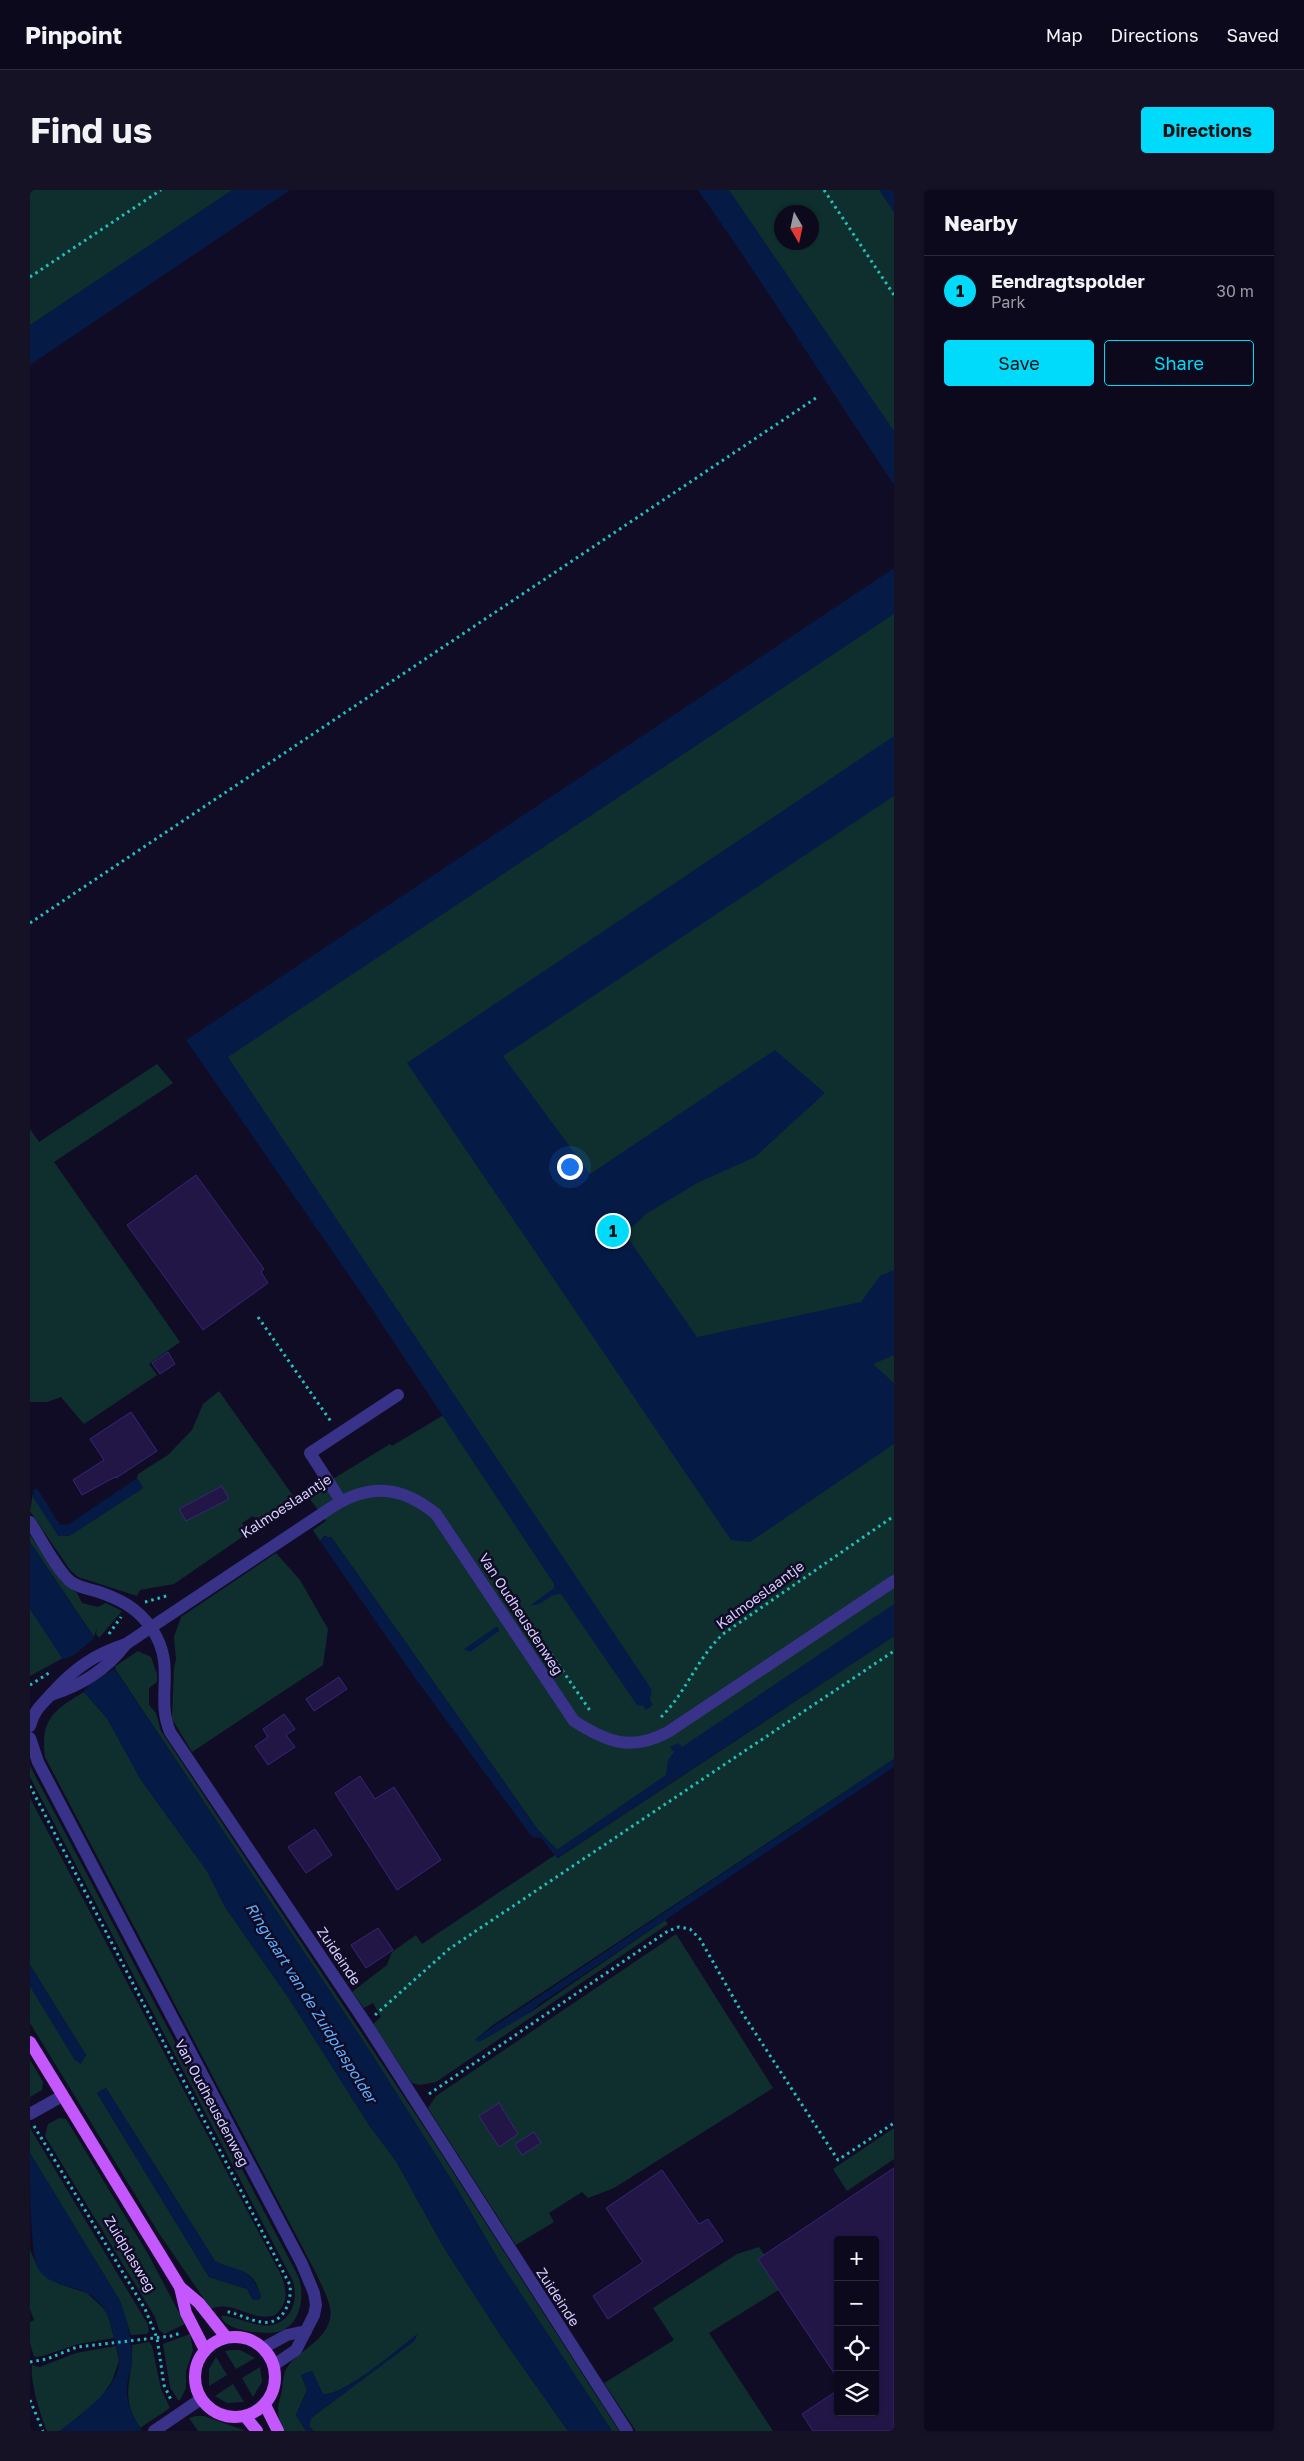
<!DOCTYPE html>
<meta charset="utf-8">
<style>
body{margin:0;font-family:"Golos Text",sans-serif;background:#161225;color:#f1f3f6}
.controls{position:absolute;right:15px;bottom:15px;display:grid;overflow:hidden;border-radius:5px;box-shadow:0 1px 4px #0004}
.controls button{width:45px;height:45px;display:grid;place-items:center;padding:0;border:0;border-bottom:1px solid #2d2a3b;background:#0d091c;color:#f1f3f6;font:25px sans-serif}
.compass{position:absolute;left:744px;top:15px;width:45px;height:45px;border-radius:50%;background:#0d091c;box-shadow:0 1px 4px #0004;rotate:171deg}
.you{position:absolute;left:539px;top:976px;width:18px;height:18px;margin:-12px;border:4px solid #fff;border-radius:50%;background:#1a73e8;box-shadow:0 0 0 8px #1a73e833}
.badge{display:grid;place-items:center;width:32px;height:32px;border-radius:50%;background:#00dbfb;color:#111;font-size:16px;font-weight:700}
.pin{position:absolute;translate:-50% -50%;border:2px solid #fff;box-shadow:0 1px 5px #0006}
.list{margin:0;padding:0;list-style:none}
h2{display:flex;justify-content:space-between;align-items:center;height:65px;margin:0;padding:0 20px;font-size:21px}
h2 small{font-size:16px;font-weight:400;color:#9a9aa3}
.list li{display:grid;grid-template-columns:32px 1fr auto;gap:15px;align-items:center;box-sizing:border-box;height:70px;padding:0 20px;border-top:1px solid #2d2a3b}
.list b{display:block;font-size:19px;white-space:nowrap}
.list p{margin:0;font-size:16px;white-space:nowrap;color:#9a9aa3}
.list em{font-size:16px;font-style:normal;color:#9a9aa3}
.actions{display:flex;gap:10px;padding:15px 20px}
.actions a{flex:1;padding:11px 0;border:1px solid #00dbfb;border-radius:5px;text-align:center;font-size:18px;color:#00dbfb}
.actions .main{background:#00dbfb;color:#111}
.icon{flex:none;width:28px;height:28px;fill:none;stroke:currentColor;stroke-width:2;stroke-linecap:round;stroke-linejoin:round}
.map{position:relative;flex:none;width:864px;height:2241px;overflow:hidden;border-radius:5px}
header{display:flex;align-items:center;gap:30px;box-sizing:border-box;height:70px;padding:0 25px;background:#0d091c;border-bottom:1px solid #2d2a3b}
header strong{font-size:24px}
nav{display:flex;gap:28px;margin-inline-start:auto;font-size:18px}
.intro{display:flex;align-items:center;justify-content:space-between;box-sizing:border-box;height:120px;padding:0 30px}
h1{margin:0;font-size:35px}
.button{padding:12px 22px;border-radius:5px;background:#00dbfb;color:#111;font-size:18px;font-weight:700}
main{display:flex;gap:30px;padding:0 30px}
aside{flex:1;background:#0d091c;border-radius:5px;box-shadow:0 1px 4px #0004}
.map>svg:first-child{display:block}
.green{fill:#0f2f2f;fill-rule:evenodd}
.water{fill:#051a45}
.pier{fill:#110c25}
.building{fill:#221647;stroke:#382676}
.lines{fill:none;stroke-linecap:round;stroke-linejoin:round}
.path{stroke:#23c0bb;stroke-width:3;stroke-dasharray:2.5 4;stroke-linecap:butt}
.minor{stroke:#383388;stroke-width:12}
.major{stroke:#c557ff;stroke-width:12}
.labels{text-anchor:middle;stroke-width:5;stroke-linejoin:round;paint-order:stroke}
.street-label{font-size:14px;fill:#d6d0ff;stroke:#110c25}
.water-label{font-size:15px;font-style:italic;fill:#5eb0ff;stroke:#110c25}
</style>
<header>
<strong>Pinpoint</strong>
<nav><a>Map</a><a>Directions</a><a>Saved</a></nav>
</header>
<div class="intro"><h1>Find us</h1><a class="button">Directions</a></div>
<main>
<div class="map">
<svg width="864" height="2241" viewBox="0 0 864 2241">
<rect width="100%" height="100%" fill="#110c25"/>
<g class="green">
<path d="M0,0H229L0,151Z"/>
<path d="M684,0H864V267ZM752,22H782V52H752Z"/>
<path d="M864,404V1419L637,1585L527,1660L508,1640L302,1348L294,1346L290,1351L283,1340L296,1331L277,1305L360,1254L362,1256L422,1220L180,863Z"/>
<path d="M127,874L143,893L24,972L150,1152L119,1174L127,1185L54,1234L31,1207L17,1212H0V939L9,952Z"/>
<path d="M189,1201L266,1310L230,1335L223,1326L212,1333L218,1343L144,1394L110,1400L107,1406L48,1387L40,1380L0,1321L3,1303V1307L31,1346H39L113,1298L107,1288L108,1284L138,1265L162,1240L173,1214Z"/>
<path d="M0,1345L31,1391L47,1403L52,1413L68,1417L76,1413L92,1421L69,1448L66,1444L67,1438L64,1447L0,1352Z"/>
<path d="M246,1363L270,1390L298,1439L293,1475L162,1562L142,1529L144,1478L146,1469L144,1447L151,1427Z"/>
<path d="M0,1419L33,1468L0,1486Z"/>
<path d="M864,1446V1569L463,1835L446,1849L501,1822L635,1730L638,1734L406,1892L390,1895L382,1893L343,1834L351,1827L343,1813L334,1818L322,1802L357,1775L362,1762L386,1745L392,1754L525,1665L528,1668Z"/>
<path d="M108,1461L121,1467L127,1484V1492L119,1498V1515L126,1523L131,1541L394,1937L589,2241H582L469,2071L426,1997L337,1857L84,1477Z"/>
<path d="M54,1502L77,1528L111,1590L177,1681L195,1717L258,1807L339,1935L366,1971L413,2056L471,2146L538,2241H283L279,2235L281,2228L384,2151L387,2145C369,2158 313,2207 293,2204L282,2181L271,2185L277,2200L266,2225L276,2241H254C245,2224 248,2217 252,2200C253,2194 253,2187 255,2181C266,2160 294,2154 300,2129C303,2114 292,2098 287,2085L15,1567C10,1529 24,1520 54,1502Z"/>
<path d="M0,1576L268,2086C275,2103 272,2133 251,2141C238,2146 194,2141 191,2126H196C218,2130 241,2146 258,2125C266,2115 266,2103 263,2091L0,1587Z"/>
<path d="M0,1608L251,2085C257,2101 259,2113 245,2125C223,2133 203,2109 181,2119L128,2042L0,1833V1796L45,1870L51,1873L56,1865L0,1775ZM76,1898L185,2071C208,2084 224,2075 231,2108L223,2110L217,2099L179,2087L67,1903Z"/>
<path d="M646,1744L743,1898L584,1998L558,2008L552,2002L519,2023L524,2032L486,2055L398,1918L406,1906Z"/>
<path d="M0,1870L13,1892L12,1900L0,1907Z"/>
<path d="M29,1928L36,1929L118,2064L155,2134L134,2144L129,2140L125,2127L15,1946L18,1934Z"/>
<path d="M0,1938L117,2133L119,2141L117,2144L101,2145L90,2111L0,1963Z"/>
<path d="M864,1938V1969L817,2001L803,1979Z"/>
<path d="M729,2057L755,2096L679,2143L743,2241H606L574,2193L644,2150L623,2118L707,2064Z"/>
<path d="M0,2060L8,2078L29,2094L57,2103L73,2118L78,2125L84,2148L48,2154L13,2166L4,2167L0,2153V2132L4,2130L0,2119Z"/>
<path d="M160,2144L163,2160L156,2181V2198L150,2210H148L140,2197L133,2154Z"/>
<path d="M119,2152L122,2156L131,2199L140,2218L110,2238C88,2203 104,2191 102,2155Z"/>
<path d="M86,2156L89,2171L82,2191L69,2210L30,2241H17C10,2224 0,2192 2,2175L10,2177L46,2163Z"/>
<path d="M201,2160H210L225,2168L206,2179L195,2161Z"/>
<path d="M186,2167L197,2185L179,2196V2179Z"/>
<path d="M230,2177L232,2192L223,2207L212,2188Z"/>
<path d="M203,2194L214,2212L197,2213L185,2206Z"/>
<path d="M166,2226H174L216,2241H168L159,2228Z"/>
</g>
<g class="water">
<path d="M202,0H260L0,175V135Z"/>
<path d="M668,0H699L864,241V295C799,197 736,97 668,0Z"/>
<path d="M849,0H864V22Z"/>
<path d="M864,378V424L198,867L622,1500L620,1510L623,1515L616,1520L613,1516L607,1515L531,1404C519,1403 512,1417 501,1415L524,1398V1394L334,1107L156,850Z"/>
<path d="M864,546V606L473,866L560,984L745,860L795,903L725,967L667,993L616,1024L595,1044L667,1147L831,1112L850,1086L864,1080V1165L843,1174L864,1193V1254L720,1352L701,1350L377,873Z"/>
<path d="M107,1288L113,1298L39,1346H28L3,1307V1300L7,1298L30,1335L39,1334Z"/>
<path d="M294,1346L302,1348L508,1640L527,1660L636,1585L638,1570L644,1562L640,1557L648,1553L652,1557L864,1414V1446L527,1668L511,1648L502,1647L385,1488L290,1351Z"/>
<path d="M0,1352L337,1857L426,1997L469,2071L582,2241H538L471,2146L413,2056L366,1971L339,1935L258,1807L195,1717L177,1681L111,1590L77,1528L54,1502L0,1419Z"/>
<path d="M466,1437H468L469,1441L440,1462L434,1459Z"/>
<path d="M864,1569V1577L508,1815L501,1822L455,1849L448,1852L445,1849Z"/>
<path d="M0,1775L56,1865L51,1874L45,1870L0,1796Z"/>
<path d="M76,1898L185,2071C206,2083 216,2073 228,2099C230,2104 232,2106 229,2110H223L217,2099L179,2087L67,1903Z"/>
<path d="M0,1963L90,2111C98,2131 102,2150 102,2171C102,2178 99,2184 98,2190C93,2209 103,2226 112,2241H30C48,2227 93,2195 89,2169C88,2161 85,2152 83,2143C80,2126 72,2112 57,2103C40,2094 17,2096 7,2077C0,2052 0,1993 0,1963Z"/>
<path d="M387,2144L384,2151L281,2228L279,2235L283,2241H276L266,2225L277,2200L271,2185L282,2181L293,2204C313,2208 370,2157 387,2144Z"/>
</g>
<path class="pier" d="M66,1447L86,1478L62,1492L52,1503L31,1470L44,1465Z"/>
<g class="building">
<path d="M166,985L234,1079L231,1082L238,1093L173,1140L97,1035Z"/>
<path d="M138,1162L145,1174L130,1184L122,1173Z"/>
<path d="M101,1222L127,1261L86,1288L85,1287L52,1305L43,1290L74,1270L60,1249Z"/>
<path d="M192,1296L199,1309L156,1331L149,1319Z"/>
<path d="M309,1487L317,1499L284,1521L276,1509Z"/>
<path d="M254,1524L265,1539L256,1545L265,1557L238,1575L225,1556L238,1547L233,1539Z"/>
<path d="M330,1586L345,1609L364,1597L411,1670L367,1700L305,1603Z"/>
<path d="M285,1639L302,1665L276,1683L258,1657Z"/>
<path d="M348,1738L363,1760L336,1778L321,1755Z"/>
<path d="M469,1913L488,1944L469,1957L449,1926Z"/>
<path d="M504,1942L511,1953L492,1965L485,1954Z"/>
<path d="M864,1978V2241H783L772,2224L808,2200V2222H845V2050H808V2189L728,2069Z"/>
<path d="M632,1980L669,2034L678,2029L693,2051L578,2129L563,2106L613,2072L576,2018Z"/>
</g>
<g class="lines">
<g class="path">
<path d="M794,0L864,105"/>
<path d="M0,87L131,0"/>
<path d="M0,733L789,206"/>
<path d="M228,1127L302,1233"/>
<path d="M477,1400L561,1522"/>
<path d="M115,1412L140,1405"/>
<path d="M79,1444L91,1427"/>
<path d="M0,1495L19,1483"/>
<path d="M631,1527C656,1503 667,1468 693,1444L864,1326"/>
<path d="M0,1596L260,2095C262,2112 253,2136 231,2132C219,2130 207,2123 194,2121"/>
<path d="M345,1825L419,1759L864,1461"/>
<path d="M399,1904L638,1741L649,1737L660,1739L670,1749L711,1821L808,1970L864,1933"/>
<path d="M4,1936L115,2119L127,2148L134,2195L142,2212"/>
<path d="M0,2172L17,2169L47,2157L141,2146L151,2143"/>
<path d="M0,2210L13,2241"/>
</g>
<g class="minor">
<path d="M311,1311L280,1263L368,1205"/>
<path d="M0,1332C10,1347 28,1382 41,1392C48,1397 58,1399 66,1401C90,1409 108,1418 122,1439C147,1477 125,1506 140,1542L335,1832L597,2241"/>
<path d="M21,1505C52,1495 76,1480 96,1454"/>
<path d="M0,1536C5,1518 12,1515 23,1502C45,1478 65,1464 96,1454L302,1317C340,1293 372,1296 406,1324L544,1531C577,1552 601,1562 638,1542L864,1391"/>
<path d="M0,1548L8,1572L272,2074L284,2103L286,2115L284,2125L266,2160L244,2175"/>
<path d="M0,1924L32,1906"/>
<path d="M233,2158L257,2145L276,2141"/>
<path d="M124,2241L171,2209"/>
</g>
<g class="major">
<path d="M0,1852L150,2097L156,2123L175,2160"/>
<path d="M150,2097L169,2113L196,2147"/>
<circle cx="205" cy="2187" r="40"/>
<path d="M235,2215L248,2241"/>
<path d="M215,2226L227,2241"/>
</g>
</g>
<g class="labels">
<g class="street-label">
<text transform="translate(256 1316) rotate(-33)" y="5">Kalmoeslaantje</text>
<text transform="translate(730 1405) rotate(-36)" y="5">Kalmoeslaantje</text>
<text transform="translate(491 1424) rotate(57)" y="5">Van Oudheusdenweg</text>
<text transform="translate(309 1766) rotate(56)" y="5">Zuideinde</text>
<text transform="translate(182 1913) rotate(62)" y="5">Van Oudheusdenweg</text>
<text transform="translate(100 2064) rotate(59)" y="5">Zuidplasweg</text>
<text transform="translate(528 2107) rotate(57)" y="5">Zuideinde</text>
</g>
<g class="water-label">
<text transform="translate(281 1813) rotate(58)" y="5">Ringvaart van de Zuidplaspolder</text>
</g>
</g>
</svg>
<div class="controls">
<button>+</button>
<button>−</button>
<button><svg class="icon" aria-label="locate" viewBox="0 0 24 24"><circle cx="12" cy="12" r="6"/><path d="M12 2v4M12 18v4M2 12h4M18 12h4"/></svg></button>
<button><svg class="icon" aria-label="layers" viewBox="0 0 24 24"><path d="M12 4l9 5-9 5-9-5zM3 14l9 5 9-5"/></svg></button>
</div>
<svg class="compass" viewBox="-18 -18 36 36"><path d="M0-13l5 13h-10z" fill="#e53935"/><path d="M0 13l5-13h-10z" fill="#9a9aa3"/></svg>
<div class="you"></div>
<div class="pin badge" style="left:583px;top:1041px">1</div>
</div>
<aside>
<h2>Nearby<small></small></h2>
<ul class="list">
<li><span class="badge">1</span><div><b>Eendragtspolder</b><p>Park</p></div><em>30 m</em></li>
</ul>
<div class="actions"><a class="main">Save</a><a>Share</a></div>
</aside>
</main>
